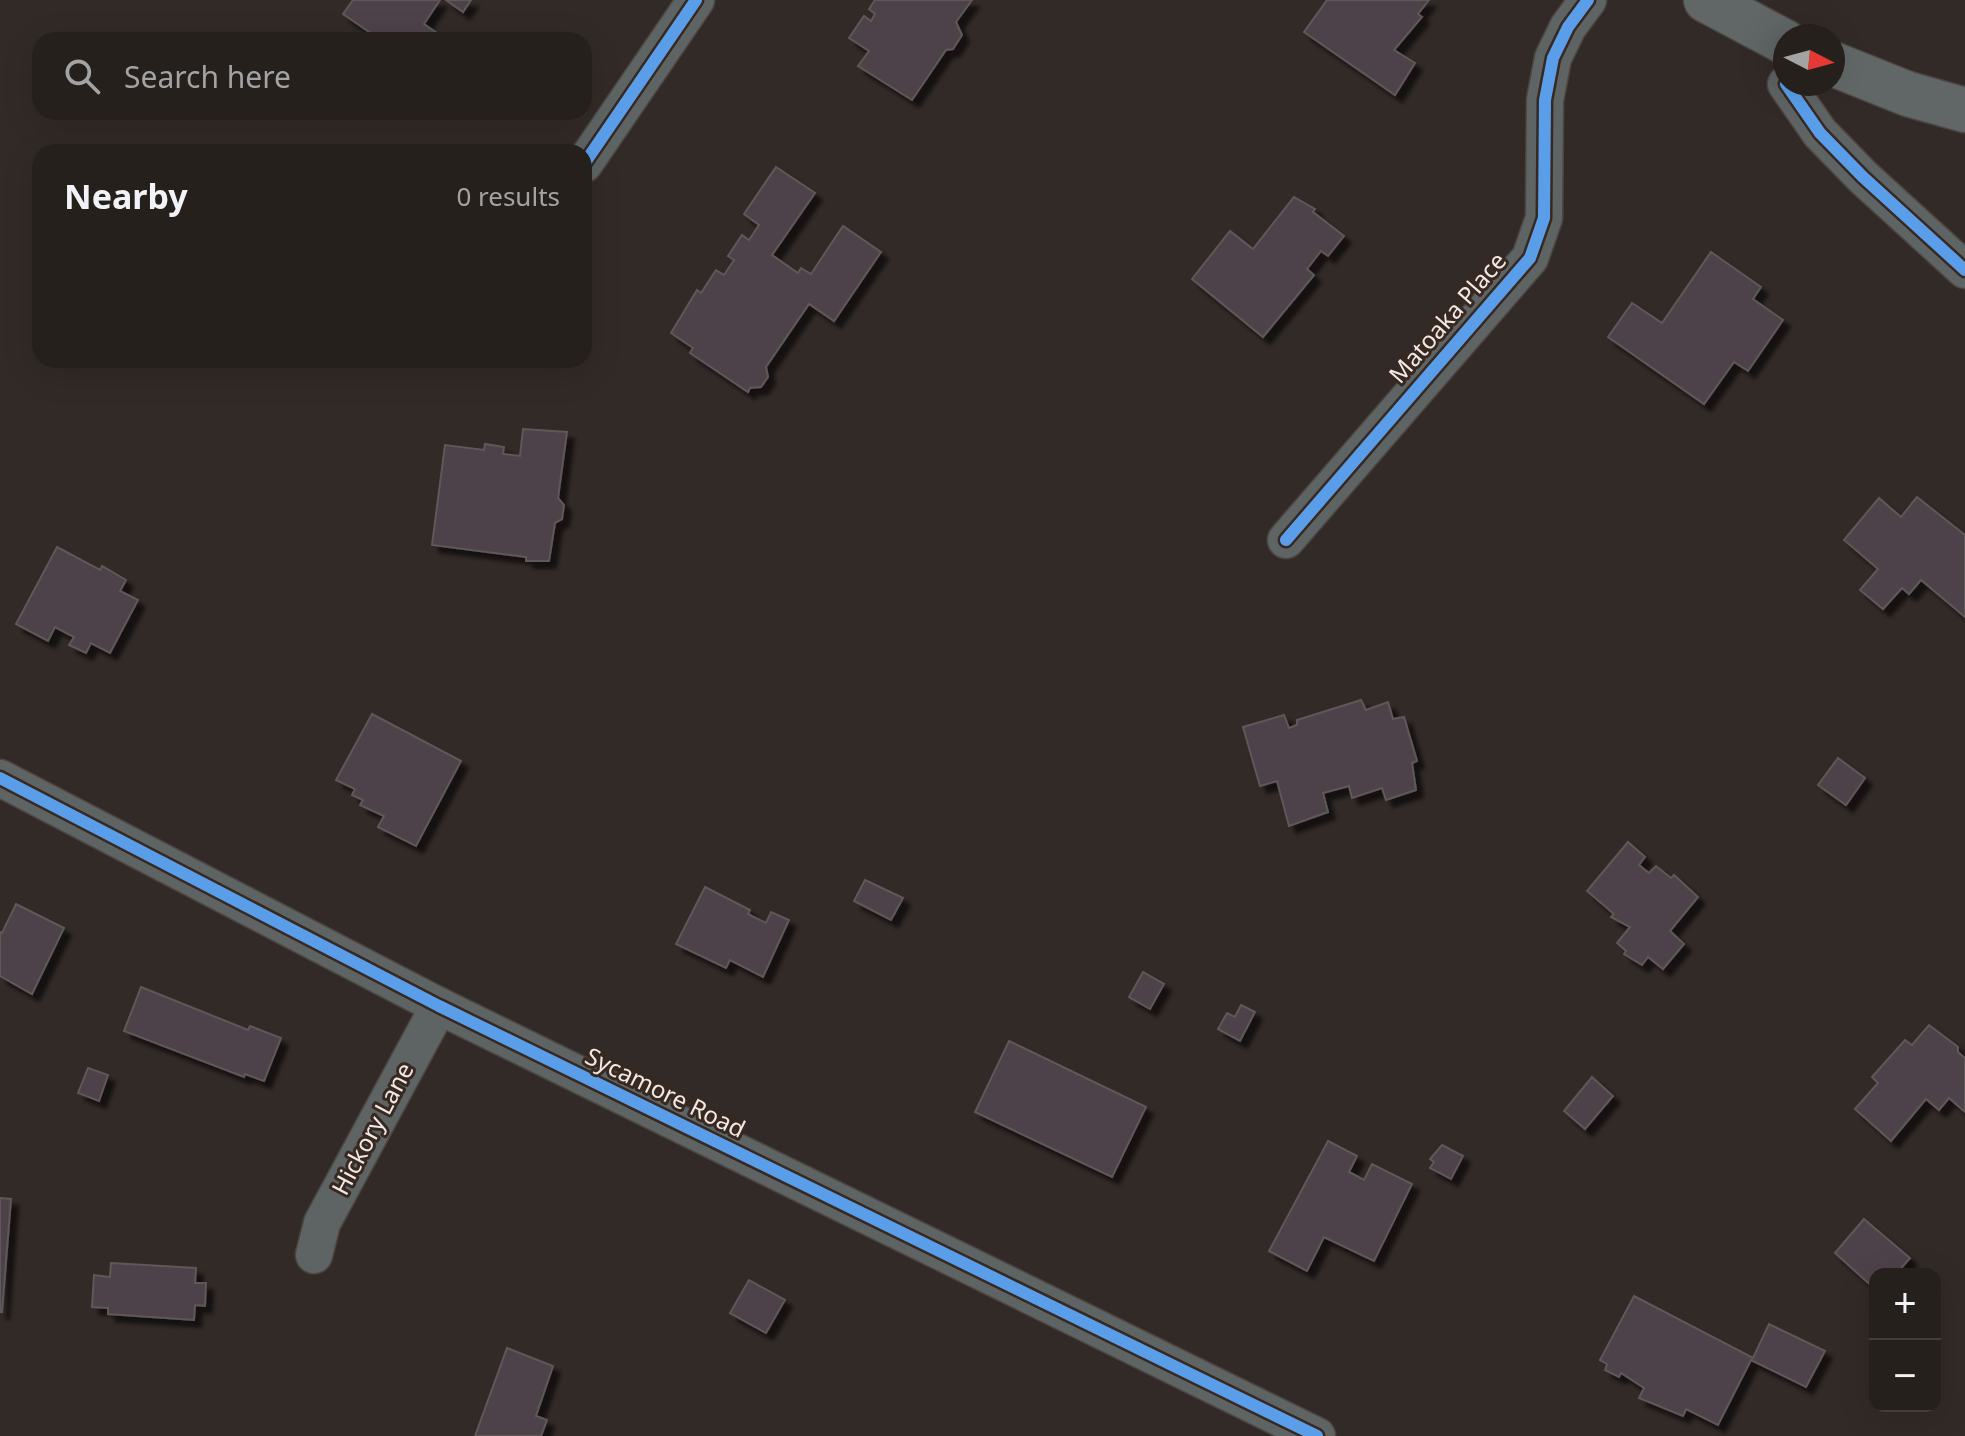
<!DOCTYPE html>
<meta charset="utf-8">
<style>
body{margin:0;font-family:"Noto Sans",sans-serif;background:#322d2a;color:#f1f3f6}
.controls{position:absolute;right:24px;bottom:24px;display:grid;overflow:hidden;border-radius:16px;box-shadow:0 8px 32px #0002}
.controls button{width:72px;height:72px;display:grid;place-items:center;padding:0;border:0;border-bottom:2px solid #423e3b;background:#26201d;color:#f1f3f6;font:40px sans-serif}
.compass{position:absolute;left:1773px;top:24px;width:72px;height:72px;border-radius:50%;background:#26201d;box-shadow:0 8px 32px #0002;rotate:96deg}
.list{margin:0;padding:0;list-style:none}
h2{display:flex;justify-content:space-between;align-items:center;height:104px;margin:0;padding:0 32px;font-size:34px}
h2 small{font-size:26px;font-weight:400;color:#a4a3a4}
.icon{flex:none;width:44px;height:44px;fill:none;stroke:currentColor;stroke-width:2;stroke-linecap:round;stroke-linejoin:round}
.map{position:relative;flex:none;width:1965px;height:1436px;overflow:hidden}
.search{position:absolute;background:#26201d;box-shadow:0 8px 32px #0002;left:32px;top:32px;width:560px;height:88px;display:flex;align-items:center;gap:20px;box-sizing:border-box;padding:0 28px;border-radius:24px;color:#a4a3a4;font-size:30px}
.panel{position:absolute;background:#26201d;box-shadow:0 8px 32px #0002;left:32px;top:144px;width:560px;height:224px;border-radius:24px}
.map>svg:first-child{display:block}
.building{fill:#4e4248;stroke:#5e5859;stroke-width:2;filter:url(#shadow)}
.lines{fill:none;stroke-linecap:round;stroke-linejoin:round}
.street-casing{stroke:#4c4542;stroke-width:39}
.secondary-casing{stroke:#4c4542;stroke-width:47}
.street{stroke:#5e6463;stroke-width:36}
.secondary{stroke:#616666;stroke-width:44}
.cycleway-casing{stroke:#372922;stroke-width:17}
.cycleway{stroke:#5a9eea;stroke-width:12}
.labels{text-anchor:middle;stroke-width:6;stroke-linejoin:round;paint-order:stroke}
.street-label{font-size:24px;fill:#f2e8e4;stroke:#372922}
</style>
<div class="map">
<svg width="1965" height="1436" viewBox="0 0 1965 1436">
<defs>
<filter id="shadow"><feDropShadow dx="7" dy="7" stdDeviation="2" flood-color="#0009"/></filter>
</defs>
<rect width="100%" height="100%" fill="#322a27"/>
<g class="building">
<path d="M353,0H440L424,24L447,40H381L343,14Z"/>
<path d="M446,0H471L463,12Z"/>
<path d="M875,0H972L956,22L962,35L953,49L946,50L912,100L858,66L869,51L849,38L864,16L871,21L875,14L869,9Z"/>
<path d="M1327,0H1429L1418,14L1422,17L1394,50L1415,63L1395,95L1304,32Z"/>
<path d="M776,167L815,193L772,255L798,273L801,268L811,274L843,226L881,252L834,321L809,304L766,367L768,377L761,387L750,388L748,392L690,353L693,348L671,333L697,290L701,293L716,270L724,275L734,260L728,256L742,235L749,240L759,225L744,214Z"/>
<path d="M1294,197L1315,209L1313,212L1344,236L1328,256L1321,251L1307,269L1314,275L1263,337L1192,279L1230,231L1253,249Z"/>
<path d="M1711,252L1761,287L1753,299L1783,320L1748,371L1734,362L1704,404L1608,337L1632,303L1662,323Z"/>
<path d="M523,429L567,432L558,498L564,505L562,519L555,523L549,561H526V557L432,545L445,445L484,450L485,444L504,447L503,454L520,456Z"/>
<path d="M1917,497L1965,535V617L1921,580L1909,594L1902,588L1883,609L1860,590L1878,569L1844,540L1879,498L1901,517Z"/>
<path d="M57,547L100,570L102,566L126,580L120,591L138,600L110,653L91,643L86,653L69,645L74,637L55,627L48,641L16,624Z"/>
<path d="M1361,700L1366,710L1388,702L1393,719L1404,717L1417,761L1412,763L1416,790L1386,800L1382,788L1352,798L1349,786L1323,793L1328,812L1289,826L1277,781L1260,786L1243,727L1284,715L1289,728L1297,725V720Z"/>
<path d="M372,714L461,761L416,846L378,827L384,816L360,805L363,800L352,795L355,789L336,780Z"/>
<path d="M1838,758L1865,778L1846,805L1818,785Z"/>
<path d="M1628,842L1645,857L1639,865L1649,873L1656,866L1671,878L1674,875L1698,897L1670,931L1684,944L1663,969L1648,957L1642,965L1624,954L1626,951L1617,943L1630,927L1611,917L1614,914L1587,891Z"/>
<path d="M865,880L903,898L891,920L854,901Z"/>
<path d="M705,887L750,910L748,914L766,923L771,912L789,920L763,977L730,960L726,968L676,944Z"/>
<path d="M16,904L64,928L32,994L0,976V932L2,933Z"/>
<path d="M1143,972L1164,984L1150,1009L1129,997Z"/>
<path d="M141,987L248,1030L250,1026L281,1038L264,1081L245,1074L244,1077L124,1031Z"/>
<path d="M1241,1005L1255,1012L1240,1041L1218,1029L1227,1013L1235,1017Z"/>
<path d="M1929,1025L1958,1047V1052L1965,1058V1112L1949,1098L1939,1110L1926,1099L1891,1141L1855,1109L1878,1083L1872,1077L1905,1040L1912,1045Z"/>
<path d="M1009,1041L1146,1107L1112,1177L975,1112Z"/>
<path d="M88,1068L108,1075L99,1101L78,1093Z"/>
<path d="M1592,1077L1613,1096L1585,1129L1564,1111Z"/>
<path d="M1328,1141L1357,1156L1349,1172L1364,1180L1372,1164L1412,1184L1374,1261L1324,1237L1307,1271L1269,1251Z"/>
<path d="M1442,1145L1463,1156L1451,1179L1430,1168L1434,1162L1430,1159Z"/>
<path d="M0,1198L11,1199L2,1312H0Z"/>
<path d="M1864,1219L1910,1258L1896,1274H1875V1289L1835,1253Z"/>
<path d="M111,1263L196,1268L195,1283H206L205,1306L195,1305L194,1320L108,1314V1308L92,1307L94,1275L110,1277Z"/>
<path d="M749,1280L785,1300L766,1333L730,1313Z"/>
<path d="M1634,1296L1753,1358L1769,1324L1825,1351L1806,1387L1751,1360L1718,1425L1686,1409L1683,1416L1639,1398L1644,1388L1621,1373L1619,1377L1605,1370L1607,1364L1600,1360Z"/>
<path d="M507,1348L553,1366L536,1416L547,1420L541,1436H475Z"/>
</g>
<g class="lines">
<g class="street-casing">
<g id="street">
<path d="M1786,84L1820,133L1863,177L1965,270"/>
<path d="M584,164L696,0"/>
<path d="M1286,540L1530,258L1544,218L1545,100L1553,58L1568,27L1588,0"/>
<path d="M0,778L439,1006L1317,1436"/>
<path d="M314,1255L322,1223L439,1006"/>
</g>
</g>
<g class="secondary-casing">
<g id="secondary">
<path d="M1706,0L1785,42"/>
<path d="M1833,64L1908,94L1965,110"/>
</g>
</g>
<use href="#street" class="street"/>
<use href="#secondary" class="secondary"/>
<g class="cycleway-casing">
<g id="cycleway">
<path d="M1786,84L1820,133L1863,177L1965,270"/>
<path d="M584,164L696,0"/>
<path d="M1286,540L1530,258L1544,218L1545,100L1553,58L1568,27L1588,0"/>
<path d="M0,778L439,1006L1317,1436"/>
</g>
</g>
<use href="#cycleway" class="cycleway"/>
</g>
<g class="labels">
<g class="street-label">
<text transform="translate(1448 318) rotate(-49)" y="8">Matoaka Place</text>
<text transform="translate(665 1093) rotate(26)" y="8">Sycamore Road</text>
<text transform="translate(373 1129) rotate(-62)" y="8">Hickory Lane</text>
</g>
</g>
</svg>
<div class="controls">
<button>+</button>
<button>−</button>
</div>
<svg class="compass" viewBox="-18 -18 36 36"><path d="M0-13l5 13h-10z" fill="#e53935"/><path d="M0 13l5-13h-10z" fill="#a4a3a4"/></svg>
<div class="search"><svg class="icon" aria-label="search" viewBox="0 0 24 24"><circle cx="10" cy="10" r="6"/><path d="M15 15l6 6"/></svg>Search here</div>
<section class="panel">
<h2>Nearby<small>0 results</small></h2>
<ul class="list">
</ul>
</section>
</div>
